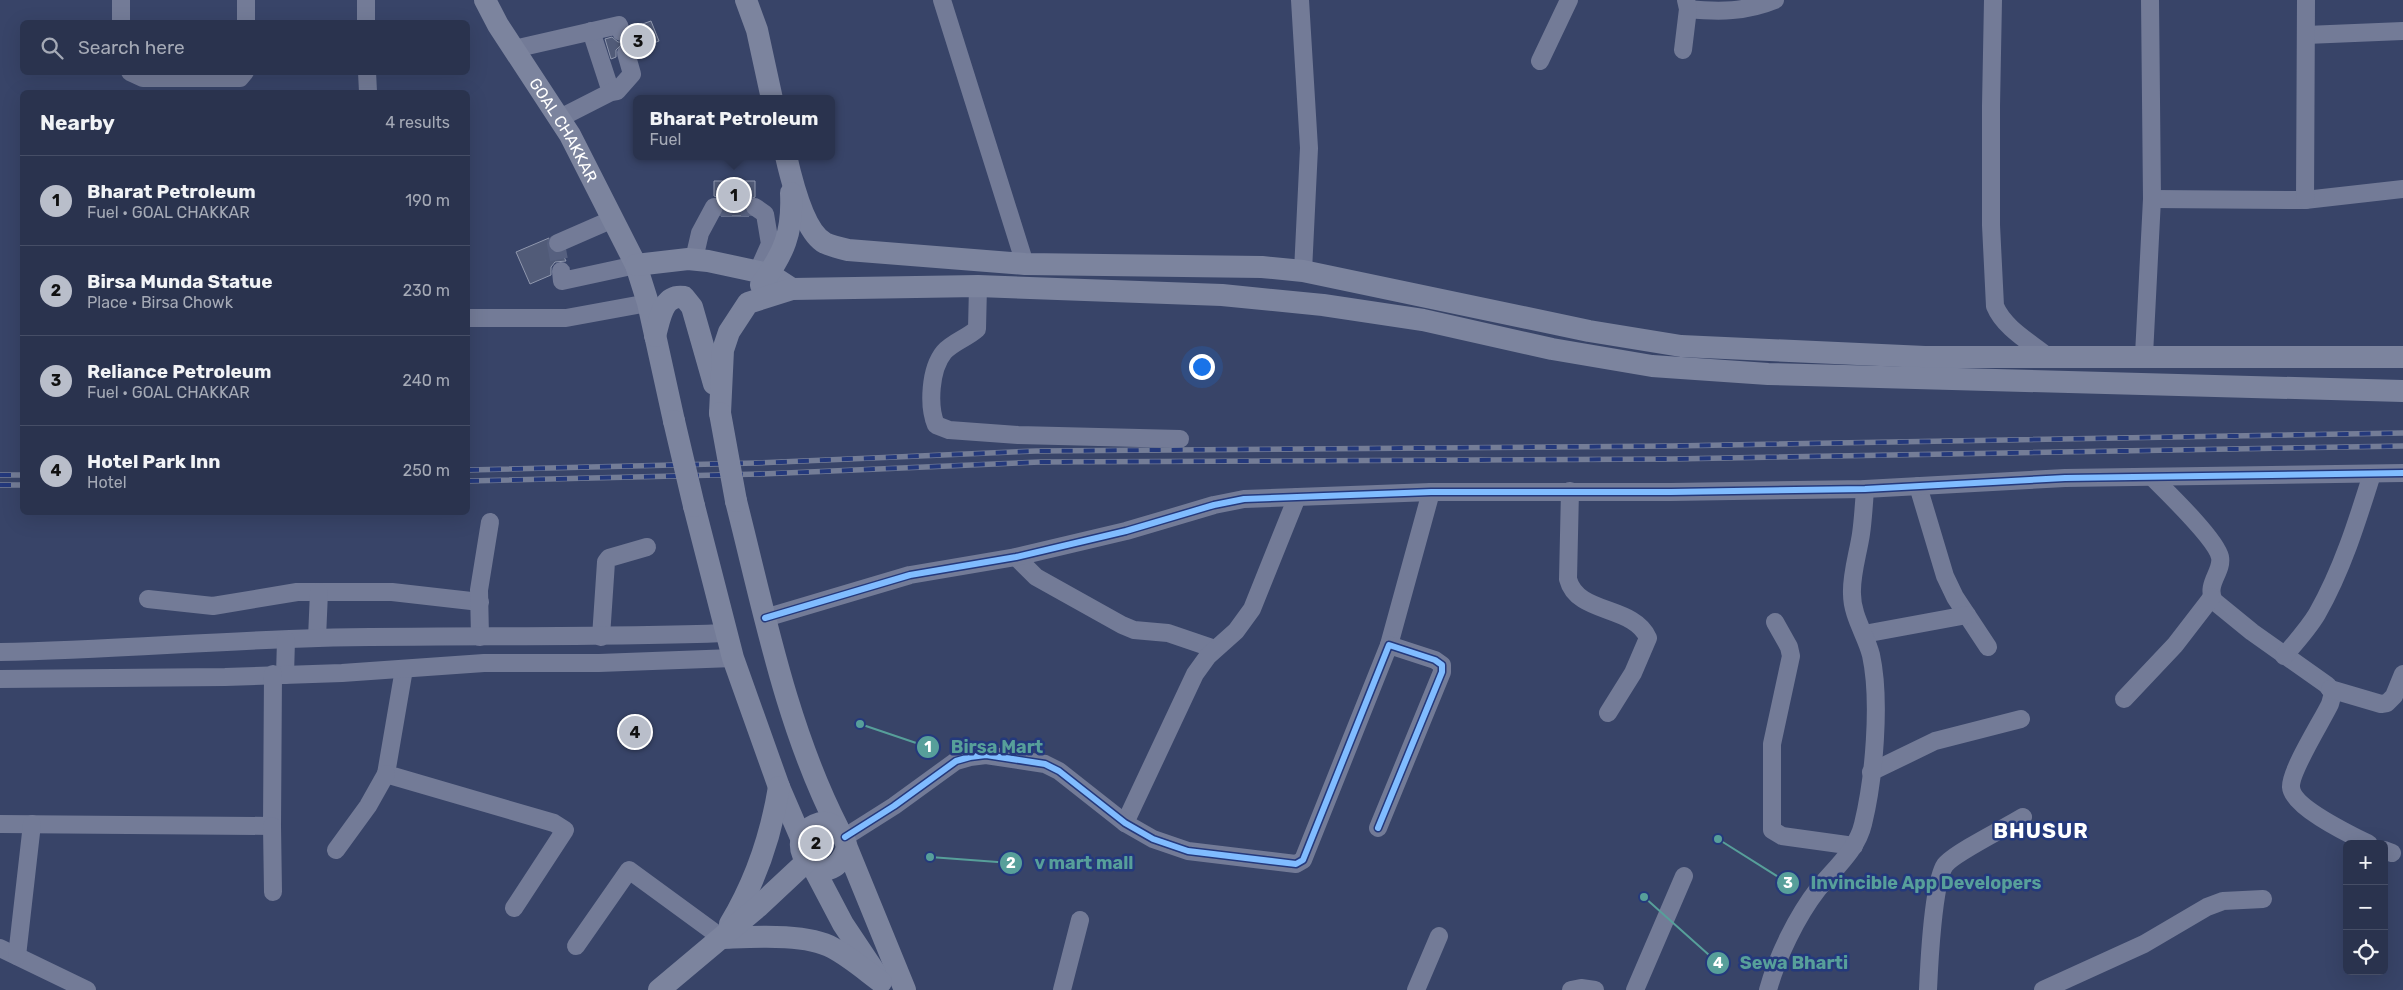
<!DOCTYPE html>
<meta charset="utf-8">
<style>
body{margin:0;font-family:Rubik,sans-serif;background:#363f58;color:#f1f3f6}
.controls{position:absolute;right:15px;bottom:15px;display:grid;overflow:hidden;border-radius:8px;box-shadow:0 5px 20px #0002}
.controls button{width:45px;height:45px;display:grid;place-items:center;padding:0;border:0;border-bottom:1px solid #464e66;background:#2a334e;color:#f1f3f6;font:25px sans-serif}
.you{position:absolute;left:1201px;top:366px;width:18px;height:18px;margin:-12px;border:4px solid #fff;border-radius:50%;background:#1a73e8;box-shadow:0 0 0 8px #1a73e833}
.badge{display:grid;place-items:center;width:32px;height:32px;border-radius:50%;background:#b9beca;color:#111;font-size:16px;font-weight:700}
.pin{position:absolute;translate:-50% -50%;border:2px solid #fff;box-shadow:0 1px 5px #0006}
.popup{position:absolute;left:633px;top:95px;width:202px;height:65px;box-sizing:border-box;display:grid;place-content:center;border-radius:8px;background:#2a334e;filter:drop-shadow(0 1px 4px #0005);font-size:16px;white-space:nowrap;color:#a5aab6}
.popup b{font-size:19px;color:#f1f3f6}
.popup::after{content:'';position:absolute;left:50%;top:100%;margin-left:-10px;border:10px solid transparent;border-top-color:#2a334e}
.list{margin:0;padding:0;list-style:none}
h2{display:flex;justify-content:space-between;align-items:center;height:65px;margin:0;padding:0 20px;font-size:21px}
h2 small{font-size:16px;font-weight:400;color:#a5aab6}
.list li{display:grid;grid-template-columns:32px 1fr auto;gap:15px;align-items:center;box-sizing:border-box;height:90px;padding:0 20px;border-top:1px solid #464e66}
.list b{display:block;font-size:19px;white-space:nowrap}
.list p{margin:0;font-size:16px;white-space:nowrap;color:#a5aab6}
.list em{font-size:16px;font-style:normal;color:#a5aab6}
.icon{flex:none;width:28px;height:28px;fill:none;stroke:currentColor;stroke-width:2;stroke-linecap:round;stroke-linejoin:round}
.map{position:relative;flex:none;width:2403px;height:990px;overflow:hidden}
.search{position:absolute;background:#2a334e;box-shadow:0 5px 20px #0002;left:20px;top:20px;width:450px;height:55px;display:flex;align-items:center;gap:12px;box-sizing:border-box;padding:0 18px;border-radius:8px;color:#a5aab6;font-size:19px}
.panel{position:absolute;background:#2a334e;box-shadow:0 5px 20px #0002;left:20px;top:90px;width:450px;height:425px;border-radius:8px}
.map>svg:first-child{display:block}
.building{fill:#515b78;stroke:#9098ae}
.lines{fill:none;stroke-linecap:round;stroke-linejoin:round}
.minor-tunnel{stroke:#56607f;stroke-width:18;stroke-dasharray:18 9;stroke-linecap:butt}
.minor{stroke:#737b97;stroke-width:18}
.major{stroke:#7c849e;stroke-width:22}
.rail-casing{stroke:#747d97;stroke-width:5.5}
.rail{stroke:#24397c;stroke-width:4;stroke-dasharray:11;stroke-linecap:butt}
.major-bridge{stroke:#7c849e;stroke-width:22}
.cycleway-casing{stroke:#24397c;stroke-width:9}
.cycleway{stroke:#80bcff;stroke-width:6}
.labels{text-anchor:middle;stroke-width:5;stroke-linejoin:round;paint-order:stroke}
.street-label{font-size:16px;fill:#fff;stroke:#24397c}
.district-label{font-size:21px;font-weight:bold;letter-spacing:1px;fill:#fff;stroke:#24397c}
.leader{fill:none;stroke:#579f9a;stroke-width:2}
.callout-dot{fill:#579f9a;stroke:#24397c;stroke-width:2}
.mark-label{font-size:15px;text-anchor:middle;font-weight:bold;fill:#fff}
.callout-label{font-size:18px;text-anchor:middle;font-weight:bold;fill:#579f9a;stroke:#24397c;stroke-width:5;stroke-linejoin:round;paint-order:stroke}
</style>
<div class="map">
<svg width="2403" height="990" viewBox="0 0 2403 990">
<rect width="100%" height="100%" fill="#384468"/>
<g class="building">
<path d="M651,21L659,41L636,50L629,43H623L616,50V57L611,59L605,39L612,37L618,42H624L631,35V28Z"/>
<path d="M714,181H755V197L747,201L745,206L749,216H721L725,206L719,198L714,196Z"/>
<path d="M549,238V248L556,253H562L566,261L555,262L551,267V275L530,284L516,252Z"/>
</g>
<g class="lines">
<g class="minor-tunnel">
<path d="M714,207H755"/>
<path d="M558,243L556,244L561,271"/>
</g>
<g class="minor">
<path d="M121,0V22"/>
<path d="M246,0V22"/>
<path d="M366,0V22"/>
<path d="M942,0L1025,264"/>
<path d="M1300,0L1309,148L1303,271"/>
<path d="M1993,0L1991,106V225L1995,306C2004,328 2030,342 2047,356"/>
<path d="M1688,9C1719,12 1746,12 1775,0"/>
<path d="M591,31L611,92"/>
<path d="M2306,35L2403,31"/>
<path d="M514,49L619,25L621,32"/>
<path d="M1683,50L1688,9L1686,0"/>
<path d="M1540,61L1569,0"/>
<path d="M130,72L143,78H240L245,72"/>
<path d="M367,72L368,92"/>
<path d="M560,118L611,92L617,91L632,74L626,53"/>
<path d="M2152,199L2305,200L2403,189"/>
<path d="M2305,200L2306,0"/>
<path d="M755,207L765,214L770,244L758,271"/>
<path d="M558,243L613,219"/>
<path d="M694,259L700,233L714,207"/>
<path d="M561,271L562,281L636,265"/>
<path d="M978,286L977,329C967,338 953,342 944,352C930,369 928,406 936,425L949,430L1018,435L1180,439"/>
<path d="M468,318H566L648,303"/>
<path d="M2144,355L2152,199L2150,0"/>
<path d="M2152,477C2167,492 2216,539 2220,557C2223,572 2205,584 2214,601L2252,632L2327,685L2333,693L2330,704C2322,721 2290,771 2291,787C2292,807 2351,835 2369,844"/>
<path d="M1918,486L1945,576L1955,597L1988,647"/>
<path d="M1570,491L1568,579C1577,615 1634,605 1648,638L1633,673L1608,713"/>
<path d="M1016,557L1036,577L1122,625L1134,630L1168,633L1215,649"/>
<path d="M148,599L213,606L297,592H392L480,602"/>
<path d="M765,618L910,575L1016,557L1126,531L1214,505L1244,499L1431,492H1671L1865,489L2065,478L2403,473"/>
<path d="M1775,622L1789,647L1791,656L1772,744V830L1782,836L1854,846"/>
<path d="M1864,634L1967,615"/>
<path d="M480,637L479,590L490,522"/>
<path d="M601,637L606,562L609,558L647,547"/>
<path d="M317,638L319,592"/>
<path d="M1389,645L1431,492"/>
<path d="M0,652C106,650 212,641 318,638C454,635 590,638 727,633"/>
<path d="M2284,656C2296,642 2308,629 2317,614C2342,570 2357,522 2372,474"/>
<path d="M404,669L386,774L554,823L565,830L514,908"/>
<path d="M285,675L286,640"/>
<path d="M0,679L225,677L342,673L484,663H599L733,658"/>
<path d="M2330,689L2381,704L2387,703L2394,696L2403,674"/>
<path d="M2124,699L2175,645L2212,597"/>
<path d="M1871,772L1935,741L2021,719"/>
<path d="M1125,823L1195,674L1208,656L1236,631L1252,609L1297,497"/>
<path d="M0,824L272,826L273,674"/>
<path d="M272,826L273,892"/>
<path d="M845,837L894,806L956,761L970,757L986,755L1045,764L1059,771L1125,823L1153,839L1188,851L1296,864L1303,860L1389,645L1435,660L1442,665V672L1378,828"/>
<path d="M336,850L368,806L386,774"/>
<path d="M2384,850L2392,853"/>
<path d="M576,946L629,870L722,938"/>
<path d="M0,948L87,990"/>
<path d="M17,956L32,824"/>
<path d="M1062,990L1080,920"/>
<path d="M1416,990L1439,936"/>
<path d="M1571,990L1581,988L1595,990"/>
<path d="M1635,990L1684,876"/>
<path d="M1768,990C1777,957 1797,916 1818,889C1834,869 1857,850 1863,824C1874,779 1881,701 1871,655C1866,635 1852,616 1852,594C1851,575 1858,554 1861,534C1863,520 1864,504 1865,489"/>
<path d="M1928,990C1929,967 1933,882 1945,865C1954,853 2007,827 2023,817"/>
<path d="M2043,990L2144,944L2207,907L2223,901L2263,899"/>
</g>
<g class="major">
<path id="s1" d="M485,0L498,25L570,135L636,265L648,303L674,421"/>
<path d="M746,0L757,30L772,99"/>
<path d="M786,156C791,178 804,232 825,243C832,246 840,248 848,250L1025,264L1262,267L1303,271L1589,331L1681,346L1925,357H2403"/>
<path d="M636,265L688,259L708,261L769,274L792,289"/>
<path d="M761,285C784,253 793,233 791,193"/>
<path d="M655,336C660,319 662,294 684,297L692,307L714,384"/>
<path d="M720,413L723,350L729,332L748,303L792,289L978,286L1222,295L1323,305L1423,320L1552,349L1652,366L1768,374L2403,391"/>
<path d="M736,501C764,611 786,726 838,828"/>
<path d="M694,506L733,658L779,787L801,838"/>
<path d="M847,848C828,900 776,844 815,825C832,817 844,833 847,848L905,990"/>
<path d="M813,867L843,924L875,972"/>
<path d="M730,924C756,881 771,836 779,787"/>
<path d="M722,938C753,937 806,933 833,948C850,957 866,971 881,982"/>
<path d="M659,990L759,906L806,862"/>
</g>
<g class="rail-casing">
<g id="rail">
<path d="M468,470L756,463L1036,451L1672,446L2403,433"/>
<path d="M0,475H22"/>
<path d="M468,481L760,474L1040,462L1672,459L2403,446"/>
<path d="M0,485H22"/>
</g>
</g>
<use href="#rail" class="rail"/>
<g class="major-bridge">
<path d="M720,413L736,501"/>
<path d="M674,421L694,506"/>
</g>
<g class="cycleway-casing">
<g id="cycleway">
<path d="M765,618L910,575L1016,557L1126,531L1214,505L1244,499L1431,492H1671L1865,489L2065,478L2403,473"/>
<path d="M845,837L894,806L956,761L970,757L986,755L1045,764L1059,771L1125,823L1153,839L1188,851L1296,864L1303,860L1389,645L1435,660L1442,665V672L1378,828"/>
</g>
</g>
<use href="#cycleway" class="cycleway"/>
</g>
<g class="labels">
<g class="street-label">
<text dy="6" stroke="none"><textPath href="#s1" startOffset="152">GOAL CHAKKAR</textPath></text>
</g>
<g class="district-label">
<text x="2041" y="838">BHUSUR</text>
</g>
</g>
<path class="leader" d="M860 724L928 747M930 857L1011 863M1718 839L1788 883M1644 897L1718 963"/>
<g class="callout-dot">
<circle cx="860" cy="724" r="5"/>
<circle cx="930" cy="857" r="5"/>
<circle cx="1718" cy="839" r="5"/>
<circle cx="1644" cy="897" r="5"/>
<circle cx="928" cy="747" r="12"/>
<circle cx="1011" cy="863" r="12"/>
<circle cx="1788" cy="883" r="12"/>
<circle cx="1718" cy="963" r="12"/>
</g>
<g class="mark-label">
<text x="928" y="752">1</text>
<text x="1011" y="868">2</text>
<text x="1788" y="888">3</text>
<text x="1718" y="968">4</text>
</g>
<g class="callout-label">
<text x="997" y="753">Birsa Mart</text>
<text x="1084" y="869">v mart mall</text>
<text x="1926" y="889">Invincible App Developers</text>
<text x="1794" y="969">Sewa Bharti</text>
</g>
</svg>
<div class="controls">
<button>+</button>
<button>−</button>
<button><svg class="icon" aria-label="locate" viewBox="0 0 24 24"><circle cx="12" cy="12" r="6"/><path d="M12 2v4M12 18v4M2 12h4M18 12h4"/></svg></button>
</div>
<div class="you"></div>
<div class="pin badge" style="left:734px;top:195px">1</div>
<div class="popup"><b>Bharat Petroleum</b>Fuel</div>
<div class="pin badge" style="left:816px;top:843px">2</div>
<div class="pin badge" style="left:638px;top:41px">3</div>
<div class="pin badge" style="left:635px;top:732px">4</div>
<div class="search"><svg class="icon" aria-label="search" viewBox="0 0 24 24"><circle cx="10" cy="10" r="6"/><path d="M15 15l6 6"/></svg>Search here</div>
<section class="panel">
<h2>Nearby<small>4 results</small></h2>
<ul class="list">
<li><span class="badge">1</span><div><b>Bharat Petroleum</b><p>Fuel · GOAL CHAKKAR</p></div><em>190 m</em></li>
<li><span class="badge">2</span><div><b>Birsa Munda Statue</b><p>Place · Birsa Chowk</p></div><em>230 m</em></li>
<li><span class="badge">3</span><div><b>Reliance Petroleum</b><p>Fuel · GOAL CHAKKAR</p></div><em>240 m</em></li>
<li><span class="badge">4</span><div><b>Hotel Park Inn</b><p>Hotel</p></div><em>250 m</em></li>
</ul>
</section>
</div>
